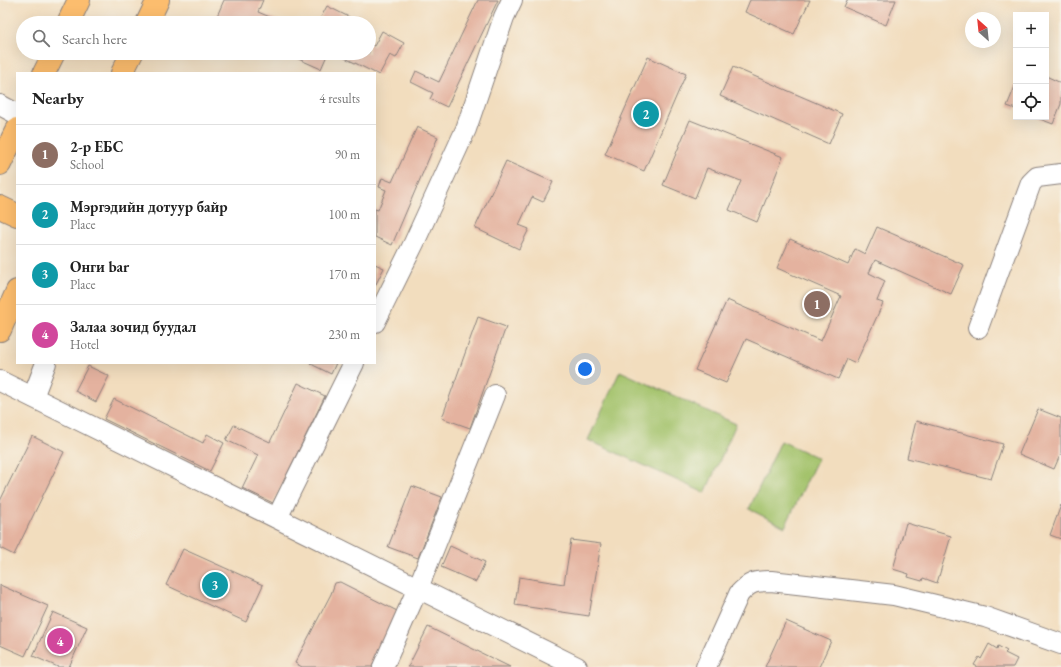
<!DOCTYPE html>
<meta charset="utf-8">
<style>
body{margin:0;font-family:"EB Garamond",serif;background:#f6f6f6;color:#222}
.controls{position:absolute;right:12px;top:12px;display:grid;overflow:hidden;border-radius:0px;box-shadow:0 4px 16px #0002}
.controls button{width:36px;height:36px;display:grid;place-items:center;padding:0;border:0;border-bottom:1px solid #e0e0e0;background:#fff;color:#222;font:20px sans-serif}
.compass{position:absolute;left:965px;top:12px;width:36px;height:36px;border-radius:50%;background:#fff;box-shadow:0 4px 16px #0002;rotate:333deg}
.you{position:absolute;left:585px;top:369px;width:14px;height:14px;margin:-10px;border:3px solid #fff;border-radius:50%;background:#1a73e8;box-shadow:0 0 0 6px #1a73e833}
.badge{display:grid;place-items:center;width:26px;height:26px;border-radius:50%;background:#c8321e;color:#fff;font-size:13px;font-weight:700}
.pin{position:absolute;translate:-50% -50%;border:2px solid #fff;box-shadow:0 1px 4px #0006}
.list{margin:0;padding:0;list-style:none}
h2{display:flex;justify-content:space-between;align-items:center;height:52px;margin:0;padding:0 16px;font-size:17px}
h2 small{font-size:13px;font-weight:400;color:#767676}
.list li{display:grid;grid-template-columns:26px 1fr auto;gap:12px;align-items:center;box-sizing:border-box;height:60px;padding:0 16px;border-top:1px solid #e0e0e0}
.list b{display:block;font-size:15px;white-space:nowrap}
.list p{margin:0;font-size:13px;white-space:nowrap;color:#767676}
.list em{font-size:13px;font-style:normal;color:#767676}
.icon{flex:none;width:22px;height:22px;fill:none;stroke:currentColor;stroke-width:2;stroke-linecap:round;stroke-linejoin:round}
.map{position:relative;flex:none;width:1061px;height:667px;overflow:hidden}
.search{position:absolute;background:#fff;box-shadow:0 4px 16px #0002;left:16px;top:16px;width:360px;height:44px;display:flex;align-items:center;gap:10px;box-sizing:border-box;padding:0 14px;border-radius:22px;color:#767676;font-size:15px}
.panel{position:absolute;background:#fff;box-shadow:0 4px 16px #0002;left:16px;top:72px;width:360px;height:292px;border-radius:0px}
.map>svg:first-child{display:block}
.pitch{fill:#a3c26b;stroke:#627253}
.building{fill:#e4b29f}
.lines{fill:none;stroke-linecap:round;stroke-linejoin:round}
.minor-casing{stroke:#8a807c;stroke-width:22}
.major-casing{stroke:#8a807c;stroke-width:24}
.minor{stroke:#fff;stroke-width:20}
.major{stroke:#fcbd6e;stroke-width:22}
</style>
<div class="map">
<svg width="1061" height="667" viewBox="0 0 1061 667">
<rect width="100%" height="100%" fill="#f7f3e8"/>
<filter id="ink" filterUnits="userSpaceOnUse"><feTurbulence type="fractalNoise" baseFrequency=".025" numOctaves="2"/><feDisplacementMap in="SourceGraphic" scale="8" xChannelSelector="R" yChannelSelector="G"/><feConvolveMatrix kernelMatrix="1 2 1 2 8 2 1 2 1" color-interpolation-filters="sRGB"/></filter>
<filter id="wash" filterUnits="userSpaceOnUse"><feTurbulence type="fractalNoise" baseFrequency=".012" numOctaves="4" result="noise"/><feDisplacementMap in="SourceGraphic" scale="16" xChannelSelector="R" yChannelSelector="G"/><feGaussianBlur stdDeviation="0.9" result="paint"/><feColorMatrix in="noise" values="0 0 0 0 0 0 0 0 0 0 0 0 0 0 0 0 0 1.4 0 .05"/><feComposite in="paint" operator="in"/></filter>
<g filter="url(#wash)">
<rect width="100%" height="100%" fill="#f2ddbe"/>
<g class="pitch">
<path d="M620,371L736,424L705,493L588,440Z"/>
<path d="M781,441L818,458L785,527L749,509Z"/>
</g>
<g id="blocks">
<g class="building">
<path d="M224,0H263L258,12L284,23H214Z"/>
<path d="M478,0H498L447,107L430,99L433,93L411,82L416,71L439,82Z"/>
<path d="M750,0H810L794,34L745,12Z"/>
<path d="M847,0H896L886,25L844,7Z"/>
<path d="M327,6L355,20L353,23H323L319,21Z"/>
<path d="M382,31L404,43L396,58L390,55L379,75L339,55L340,53H369V44L374,46Z"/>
<path d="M285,53H328L321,69Z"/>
<path d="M648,57L686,74L644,171L605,154Z"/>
<path d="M733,67L842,114L829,144L720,96Z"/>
<path d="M1046,76L1061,83V104L1053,124L1035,117H1046Z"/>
<path d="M1016,84V109L1007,106Z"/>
<path d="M690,120L783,157L757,222L729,210L741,181L707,168L695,198L663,185Z"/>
<path d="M417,127L438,137L392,245L375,237V209L378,210L386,190L379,187L382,178L392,182Z"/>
<path d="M506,161L553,182L543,202L532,197L519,225L529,229L519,249L475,228Z"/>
<path d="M877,227L964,265L951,294L875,260L869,273L885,281L877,301L883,303L856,363L847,359L838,379L746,339L726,383L695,370L727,300L821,341L841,296L777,268L790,239L848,265L855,249L865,254Z"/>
<path d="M375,264L384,268L375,286Z"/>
<path d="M478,317L506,327L470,428L442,418Z"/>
<path d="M309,363H336L331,374Z"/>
<path d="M88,366L109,376L96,402L75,391Z"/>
<path d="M298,383L325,396L273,503L242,488L258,455L226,440L234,425L270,442Z"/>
<path d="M114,399L203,443L207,434L224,443L210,471L104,419Z"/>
<path d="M1038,409L1061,418V453L1054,469L1019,454Z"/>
<path d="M916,421L1003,444L991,479L907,458Z"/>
<path d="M32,436L64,452L14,555L0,548V501Z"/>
<path d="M412,486L442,497L418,558L388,547Z"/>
<path d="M1061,505V539L1050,535Z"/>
<path d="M906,523L951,536L937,583L923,578L922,581L908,577L909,574L893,569Z"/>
<path d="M571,540L601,544L589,616L515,605L519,577L564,584Z"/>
<path d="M450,546L485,562L476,582L441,567Z"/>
<path d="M183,549L263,585L246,622L166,585Z"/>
<path d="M340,582L401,613L375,667H302L295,663L331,594L335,583Z"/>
<path d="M0,585L48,606L25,656L0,645Z"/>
<path d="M53,612L87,627L69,667H58L33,656Z"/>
<path d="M786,621L831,641L819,667H765Z"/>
<path d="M428,627L510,667H408Z"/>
<path d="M989,644L997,649L998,646L1007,651L1005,653L1017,659L1013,667H978L974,665L979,657L981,659Z"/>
</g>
</g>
</g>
<g filter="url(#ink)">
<use href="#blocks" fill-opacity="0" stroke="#8a807c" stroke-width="1"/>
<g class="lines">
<g class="minor-casing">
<g id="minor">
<path d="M0,105L17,114"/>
<path d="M375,322L414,243L466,129L504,17L512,0"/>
<path d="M978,328L1031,183L1037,177L1061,174"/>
<path d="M0,381L577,667"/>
<path d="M33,397L46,363"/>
<path d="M277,518L354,363"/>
<path d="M383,667L418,588L495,395"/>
<path d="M706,667L739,594C750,582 755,581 771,581L894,595L985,617L1061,644"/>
</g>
</g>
<g class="major-casing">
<g id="major">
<path d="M68,23L79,0"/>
<path d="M147,23L158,0"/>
<path d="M44,73L54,53"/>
<path d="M122,73L132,53"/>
<path d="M0,164L17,129"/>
<path d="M0,207L17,215"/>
<path d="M0,330L17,291"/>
</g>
</g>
<use href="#minor" class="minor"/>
<use href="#major" class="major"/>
</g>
</g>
</svg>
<div class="controls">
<button>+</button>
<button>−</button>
<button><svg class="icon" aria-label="locate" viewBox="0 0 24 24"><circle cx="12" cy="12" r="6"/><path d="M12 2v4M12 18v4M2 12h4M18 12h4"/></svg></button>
</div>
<svg class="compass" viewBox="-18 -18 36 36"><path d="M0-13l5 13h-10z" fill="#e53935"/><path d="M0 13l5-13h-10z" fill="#767676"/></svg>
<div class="you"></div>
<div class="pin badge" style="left:817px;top:304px;background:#8d6e63">1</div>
<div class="pin badge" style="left:646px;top:114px;background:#0f9aa8">2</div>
<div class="pin badge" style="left:215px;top:585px;background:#0f9aa8">3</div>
<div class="pin badge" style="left:60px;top:641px;background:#d1479c">4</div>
<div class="search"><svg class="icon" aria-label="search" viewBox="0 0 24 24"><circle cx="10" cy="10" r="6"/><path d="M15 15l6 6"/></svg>Search here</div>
<section class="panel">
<h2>Nearby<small>4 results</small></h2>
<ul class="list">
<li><span class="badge" style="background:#8d6e63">1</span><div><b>2-р ЕБС</b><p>School</p></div><em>90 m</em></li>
<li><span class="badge" style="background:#0f9aa8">2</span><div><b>Мэргэдийн дотуур байр</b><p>Place</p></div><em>100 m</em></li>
<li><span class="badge" style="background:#0f9aa8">3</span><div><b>Онги bar</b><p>Place</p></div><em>170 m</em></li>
<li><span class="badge" style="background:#d1479c">4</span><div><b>Залаа зочид буудал</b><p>Hotel</p></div><em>230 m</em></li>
</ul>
</section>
</div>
